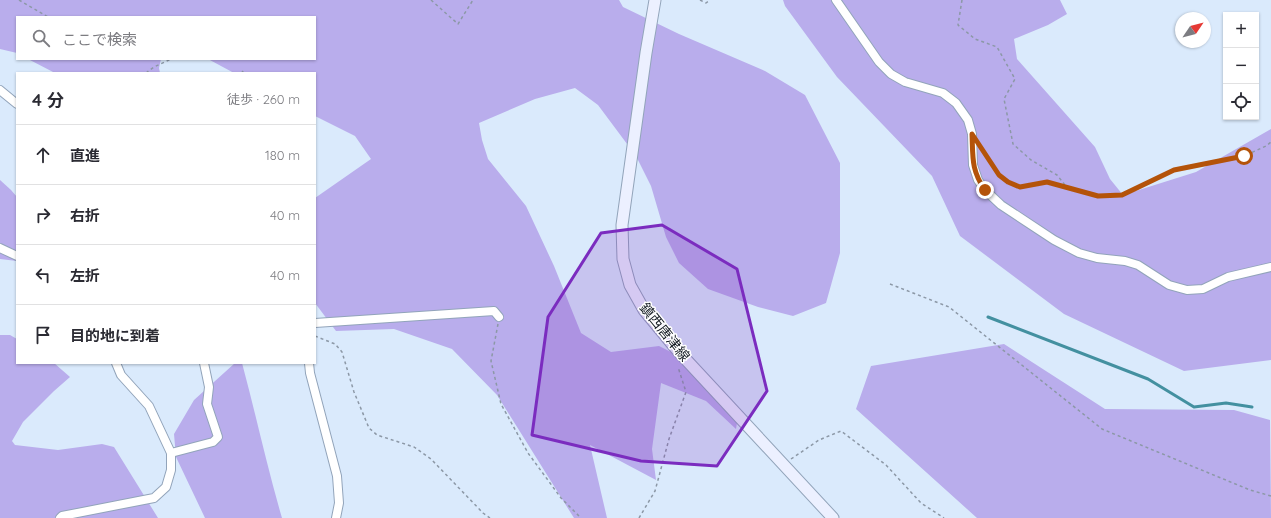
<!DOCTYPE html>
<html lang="ja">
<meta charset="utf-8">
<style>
body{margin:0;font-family:Quicksand,"Noto Sans JP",sans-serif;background:#f7f7f7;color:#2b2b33}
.controls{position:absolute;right:12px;top:12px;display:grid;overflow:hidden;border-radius:0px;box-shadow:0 1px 3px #0004}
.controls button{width:36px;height:36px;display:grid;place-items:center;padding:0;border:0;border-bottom:1px solid #e1e1e2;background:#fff;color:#2b2b33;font:20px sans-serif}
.compass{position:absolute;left:1175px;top:12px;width:36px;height:36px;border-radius:50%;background:#fff;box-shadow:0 1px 3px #0004;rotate:55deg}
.stop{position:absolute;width:12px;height:12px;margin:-9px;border:3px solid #b45309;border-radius:50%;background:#fff}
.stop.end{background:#b45309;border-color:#fff;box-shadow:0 1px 4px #0008}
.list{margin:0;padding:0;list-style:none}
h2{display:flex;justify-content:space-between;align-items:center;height:52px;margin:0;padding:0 16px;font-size:17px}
h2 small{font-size:13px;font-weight:400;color:#7c7c81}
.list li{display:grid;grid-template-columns:26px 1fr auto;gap:12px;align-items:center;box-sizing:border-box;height:60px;padding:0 16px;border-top:1px solid #e1e1e2}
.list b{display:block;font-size:15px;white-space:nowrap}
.list em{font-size:13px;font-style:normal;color:#7c7c81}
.icon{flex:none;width:22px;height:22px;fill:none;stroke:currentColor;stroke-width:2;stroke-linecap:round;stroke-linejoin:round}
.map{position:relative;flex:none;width:1271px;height:518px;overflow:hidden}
.search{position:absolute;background:#fff;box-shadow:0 1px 3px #0004;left:16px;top:16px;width:300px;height:44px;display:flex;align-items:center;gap:10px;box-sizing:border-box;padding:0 14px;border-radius:0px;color:#7c7c81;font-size:15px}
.panel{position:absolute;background:#fff;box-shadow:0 1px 3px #0004;left:16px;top:72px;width:300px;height:292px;border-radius:0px}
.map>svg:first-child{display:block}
.green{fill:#b9adec}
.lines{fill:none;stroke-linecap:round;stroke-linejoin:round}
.stream{stroke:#4390a0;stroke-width:3}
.street-casing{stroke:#92a4ba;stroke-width:10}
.secondary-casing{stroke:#92a4ba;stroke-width:13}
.path{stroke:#8c98a6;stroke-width:1.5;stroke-dasharray:3 3;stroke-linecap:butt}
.street{stroke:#fff;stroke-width:8}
.secondary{stroke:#ecf0ff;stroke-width:11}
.route{stroke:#b45309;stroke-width:5}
.marked{fill:#7b2cbf;fill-opacity:0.2;stroke:#7b2cbf;stroke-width:3;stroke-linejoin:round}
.labels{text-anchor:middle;stroke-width:3;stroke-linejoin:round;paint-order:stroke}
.street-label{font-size:14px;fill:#141b23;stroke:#fff}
</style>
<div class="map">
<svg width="1271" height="518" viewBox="0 0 1271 518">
<rect width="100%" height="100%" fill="#daeafc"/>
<g class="green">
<path d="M0,0H619L623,7L679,34L765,71L805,95L840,163V253L826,303L793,316L758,307L708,289L679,263L666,237L651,186L636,156L598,105L575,88L535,99L479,123L482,140L488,159L526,206L554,266L581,333L611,352L659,346L675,354L737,423L736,429L706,401L661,383L652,449L656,480L590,445L607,518H574L497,395L452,349L394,329L336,331L315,303V198L371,159L355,136L315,116V73H234L208,59H315V17H17V53L0,49Z"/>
<path d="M783,0H1060L1067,14L1048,25L1014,39L1017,59L1095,147L1110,179L1123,195L1196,172L1271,129V360L1184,371L1064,314L960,236L932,176L837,77L785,6Z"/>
<path d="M28,59H161L159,68L160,73H55Z"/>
<path d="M0,180L11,190L17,197V261L0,259Z"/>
<path d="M0,335H10L17,339V363H54L70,377L54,391L23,422L12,441L15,445L58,450L102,444L114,447L158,518H0Z"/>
<path d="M1004,344L1105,409L1234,410L1270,420L1271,518H977L856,409L871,366Z"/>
<path d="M235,363H242C256,415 267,467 282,518H205L176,457L174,434L194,400Z"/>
</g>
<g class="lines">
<path class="stream" d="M988,317L1148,379L1194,407L1226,403L1252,407"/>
<g class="street-casing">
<g id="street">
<path d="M836,0L879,62L891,74L905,82L943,93L956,103L968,120L972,134L973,165L978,180L985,190L1001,205L1054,240L1079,253L1097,258L1125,261L1138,265L1169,285L1187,290L1203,289L1228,277L1271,267"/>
<path d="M0,90L17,104"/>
<path d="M0,248L17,256"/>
<path d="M315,323L494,311L499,317"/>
<path d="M309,363L310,373L337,476L339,503L336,518"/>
<path d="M171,453L213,442L218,437L207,404L209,387L204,363"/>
<path d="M60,518L62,516L154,498L166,487L171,470V453L149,406L121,375L116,363"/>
</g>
</g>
<g class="secondary-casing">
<path id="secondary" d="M655,0L646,53L622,225L623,259L630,285L644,310L678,351L833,518"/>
</g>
<g class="path">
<path d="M19,0L48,17"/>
<path d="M431,0L458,24L473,0"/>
<path d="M700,0L706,3L710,0"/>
<path d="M962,0L958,25L975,39L997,47L1015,79L1004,99L1013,144L1031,160L1057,175L1065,185"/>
<path d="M242,71L244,73"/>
<path d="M146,73L154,67L171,59"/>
<path d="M981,147L999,175L1008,182L1020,187L1047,182L1099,196L1122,195L1174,170L1244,156L1266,146L1271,142"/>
<path d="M890,284L949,307L1102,429L1250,490L1271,496"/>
<path d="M498,324L491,361L501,404L528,453L561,498L581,518"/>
<path d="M315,336L335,344L342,352L354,392L369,428L377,435L414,447L431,459L483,513L490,518"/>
<path d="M791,459L819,440L841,431L886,465L921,503L944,518"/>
<path d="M639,518L655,491L669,439L686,392L678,367"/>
</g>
<use href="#street" class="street"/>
<use href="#secondary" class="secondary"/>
</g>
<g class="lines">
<path class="route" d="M985,190C971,170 973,157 972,134L999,175L1008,182L1020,187L1047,182L1098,196L1122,195L1174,170L1244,156"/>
</g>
<path class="marked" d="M662,225L737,269L767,391L717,466L641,461L532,435L548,317L601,233Z"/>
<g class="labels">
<g class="street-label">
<text transform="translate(665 332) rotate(51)" y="5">鎮西唐津線</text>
</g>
</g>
</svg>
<div class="controls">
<button>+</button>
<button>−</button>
<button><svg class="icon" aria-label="locate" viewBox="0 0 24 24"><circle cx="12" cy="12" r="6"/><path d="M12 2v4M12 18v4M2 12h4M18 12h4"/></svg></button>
</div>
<svg class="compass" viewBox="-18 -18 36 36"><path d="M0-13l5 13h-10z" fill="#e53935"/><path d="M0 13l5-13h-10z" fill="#7c7c81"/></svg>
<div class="stop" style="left:1244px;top:156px"></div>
<div class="stop end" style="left:985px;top:190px"></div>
<div class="search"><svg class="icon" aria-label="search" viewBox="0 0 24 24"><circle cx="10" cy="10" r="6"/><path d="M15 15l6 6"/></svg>ここで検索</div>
<section class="panel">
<h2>4 分<small>徒歩 · 260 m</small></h2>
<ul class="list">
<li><svg class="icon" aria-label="ahead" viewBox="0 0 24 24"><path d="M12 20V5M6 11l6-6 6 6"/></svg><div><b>直進</b></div><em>180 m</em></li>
<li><svg class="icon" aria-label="right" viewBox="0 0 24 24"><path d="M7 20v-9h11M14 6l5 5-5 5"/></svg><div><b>右折</b></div><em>40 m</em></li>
<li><svg class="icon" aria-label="left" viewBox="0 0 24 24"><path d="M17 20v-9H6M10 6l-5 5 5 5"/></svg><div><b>左折</b></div><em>40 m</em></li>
<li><svg class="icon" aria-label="arrive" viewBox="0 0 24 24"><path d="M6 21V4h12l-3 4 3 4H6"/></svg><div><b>目的地に到着</b></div></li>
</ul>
</section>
</div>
